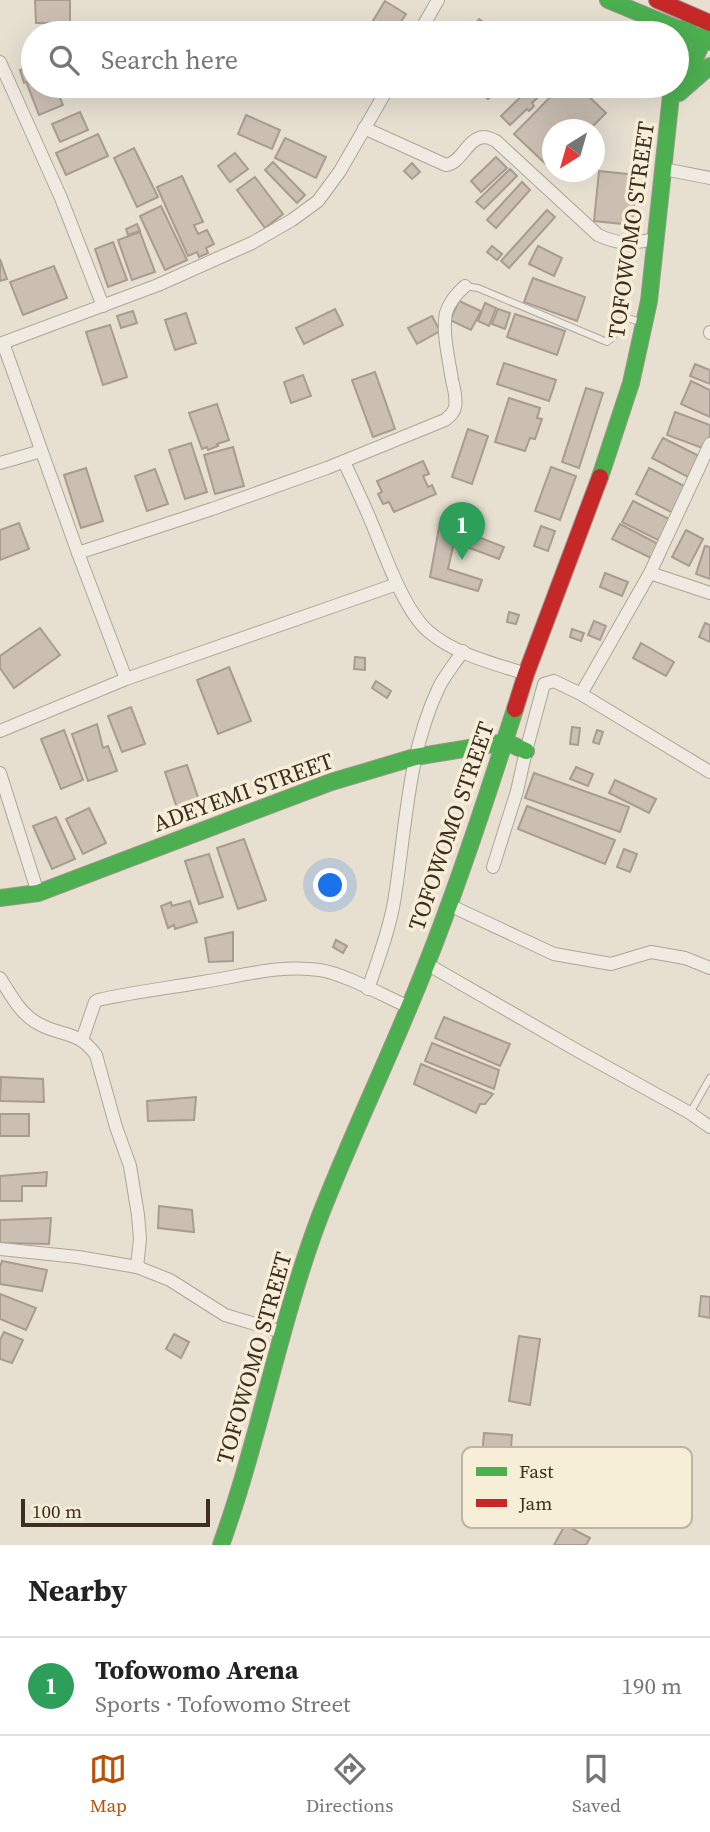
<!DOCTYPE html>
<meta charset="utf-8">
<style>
body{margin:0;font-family:"Source Serif 4",serif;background:#f6f6f6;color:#222}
.compass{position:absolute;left:542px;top:119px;width:63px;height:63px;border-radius:50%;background:#fff;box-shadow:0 7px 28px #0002;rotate:217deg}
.scale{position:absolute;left:21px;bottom:18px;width:189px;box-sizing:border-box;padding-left:7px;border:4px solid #3d2e20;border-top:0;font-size:19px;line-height:24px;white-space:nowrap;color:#3d2e20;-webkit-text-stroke:5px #f7eed8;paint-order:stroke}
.you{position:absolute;left:331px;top:886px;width:24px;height:24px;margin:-18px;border:5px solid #fff;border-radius:50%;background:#1a73e8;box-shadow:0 0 0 10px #1a73e833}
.badge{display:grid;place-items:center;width:46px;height:46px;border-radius:50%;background:#b45309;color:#fff;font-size:23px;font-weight:700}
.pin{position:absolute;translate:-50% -58px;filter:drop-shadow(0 2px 4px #0008)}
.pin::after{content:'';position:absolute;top:37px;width:24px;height:21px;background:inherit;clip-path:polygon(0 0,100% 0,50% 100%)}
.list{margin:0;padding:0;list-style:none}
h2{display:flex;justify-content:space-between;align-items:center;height:91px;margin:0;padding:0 28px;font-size:30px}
h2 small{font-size:23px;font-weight:400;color:#767676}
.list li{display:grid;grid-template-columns:46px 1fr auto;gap:21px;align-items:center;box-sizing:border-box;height:98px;padding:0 28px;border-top:2px solid #e0e0e0}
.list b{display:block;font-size:26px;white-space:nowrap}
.list p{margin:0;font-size:23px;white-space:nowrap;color:#767676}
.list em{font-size:23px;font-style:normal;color:#767676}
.icon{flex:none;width:38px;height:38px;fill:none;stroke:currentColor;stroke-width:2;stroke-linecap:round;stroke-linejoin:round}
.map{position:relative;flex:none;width:710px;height:1545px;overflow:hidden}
.search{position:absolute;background:#fff;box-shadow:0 7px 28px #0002;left:21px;right:21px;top:21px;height:77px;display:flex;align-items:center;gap:18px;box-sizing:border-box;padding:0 24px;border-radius:38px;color:#767676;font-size:26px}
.sheet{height:189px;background:#fff}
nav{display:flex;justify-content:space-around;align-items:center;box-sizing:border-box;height:98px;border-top:2px solid #e0e0e0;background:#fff;font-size:19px;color:#767676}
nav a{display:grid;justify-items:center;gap:4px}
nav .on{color:#b45309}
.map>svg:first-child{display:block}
.building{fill:#cbbfb2;stroke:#a89c90;stroke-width:2}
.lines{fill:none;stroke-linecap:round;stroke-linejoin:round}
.lane-casing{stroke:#ada599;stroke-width:8}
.street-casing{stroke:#ada599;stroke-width:14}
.fast-casing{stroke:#9c958a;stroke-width:18}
.jam-casing{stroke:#9c958a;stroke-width:18}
.lane{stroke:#efebe3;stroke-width:6}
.street{stroke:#efebe3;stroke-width:12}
.fast{stroke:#4caf50;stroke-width:16}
.jam{stroke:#c62828;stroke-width:16}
.labels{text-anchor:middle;stroke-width:7;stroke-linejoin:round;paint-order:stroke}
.street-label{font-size:23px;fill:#3d2e20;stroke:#f7eed8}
.key{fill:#f7eed8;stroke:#bfb4a1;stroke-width:2}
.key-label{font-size:19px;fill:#3d2e20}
</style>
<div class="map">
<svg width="710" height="1545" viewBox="0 0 710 1545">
<rect width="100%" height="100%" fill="#e7e0d1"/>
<g class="building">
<path d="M35,0H70V23H36Z"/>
<path d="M385,1L406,14L394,33H375L368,29Z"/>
<path d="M479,19L489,26L484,33H468Z"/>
<path d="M33,65V79L24,83L20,70Z"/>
<path d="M33,81V86H55L63,105L39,115L27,84Z"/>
<path d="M474,86H501L488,99Z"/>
<path d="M532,86H550L532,103L534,106L529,111L527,109L510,125L501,116Z"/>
<path d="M561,86H578L606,113L589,130H552V167L551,169L514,134Z"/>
<path d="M80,112L88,130L60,142L52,124Z"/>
<path d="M246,115L280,130L272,149L238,134Z"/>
<path d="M98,134L108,156L66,175L56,153Z"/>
<path d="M285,138L326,157L316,178L275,158Z"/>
<path d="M134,148L158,197L137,207L114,158Z"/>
<path d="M235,153L248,169L230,182L218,166Z"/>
<path d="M496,157L507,168L481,192L471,181Z"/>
<path d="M273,162L305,195L297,203L265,170Z"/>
<path d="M412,163L420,172L412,179L404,171Z"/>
<path d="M510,169L517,176L484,209L476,202Z"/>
<path d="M599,171L637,175L632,225L594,221Z"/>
<path d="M182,176L203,222L194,225L198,234L207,230L214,244L206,248L208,253L199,257L197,252L188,256L157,187Z"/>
<path d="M255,177L283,214L265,228L237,190Z"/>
<path d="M522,182L530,190L496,228L487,220Z"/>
<path d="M161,206L187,260L165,270L140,216Z"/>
<path d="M547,210L555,217L509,268L501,261Z"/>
<path d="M137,224L140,231L128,235L126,229Z"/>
<path d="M140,232L155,272L132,280L118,240Z"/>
<path d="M113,242L127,280L108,287L95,249Z"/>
<path d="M492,246L502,254L497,260L487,252Z"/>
<path d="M538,246L562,258L554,276L529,264Z"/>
<path d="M0,259L7,279L0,281Z"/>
<path d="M54,266L67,298L23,315L10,282Z"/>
<path d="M533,278L585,297L577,321L524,302Z"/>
<path d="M459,301L481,311L471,330L450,320Z"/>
<path d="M485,303L496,308L489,326L478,321Z"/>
<path d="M335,309L343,325L304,344L296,328Z"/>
<path d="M498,309L510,313L505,329L492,324Z"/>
<path d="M133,311L137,323L121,328L117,316Z"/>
<path d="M186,313L196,343L175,350L165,320Z"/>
<path d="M515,314L565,331L557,355L507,337Z"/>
<path d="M432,316L440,331L417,344L408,328Z"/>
<path d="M110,325L127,377L103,385L86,332Z"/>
<path d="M504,363L556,380L549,401L497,384Z"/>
<path d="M695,364L710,370V384L690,376Z"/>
<path d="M375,372L395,429L373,437L352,380Z"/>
<path d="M303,375L311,396L291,403L284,382Z"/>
<path d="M691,381L710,390V417L681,404Z"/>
<path d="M586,388L603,393L579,468L562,462Z"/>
<path d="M509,398L540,408L537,418L542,419L535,439L530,438L525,451L495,442Z"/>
<path d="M217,404L229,440L217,444L218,446L208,450L207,447L202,449L189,413Z"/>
<path d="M675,412L710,425V435L705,449L667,435Z"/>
<path d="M468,429L488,436L472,484L452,477Z"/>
<path d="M663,438L699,456L688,477L652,458Z"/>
<path d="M191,443L207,492L185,499L169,450Z"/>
<path d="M233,447L244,486L215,494L204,455Z"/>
<path d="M423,461L429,474L423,476L428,487L432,485L436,494L394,512L389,502L383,504L378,494L382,492L377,481Z"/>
<path d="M551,467L576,476L560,520L535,511Z"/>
<path d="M86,468L103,521L81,528L64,475Z"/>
<path d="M649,468L686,487L673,513L636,494Z"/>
<path d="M155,469L168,504L147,511L135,476Z"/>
<path d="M633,501L671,520L660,541L622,522Z"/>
<path d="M440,522L504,547L499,559L454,542L448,569L482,580L478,591L430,577Z"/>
<path d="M19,523L29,549L0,560V530Z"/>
<path d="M620,524L660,545L653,559L612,539Z"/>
<path d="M541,526L555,531L548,551L534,546Z"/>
<path d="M686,530L703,539L689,566L672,557Z"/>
<path d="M705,546L710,547V579L696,574Z"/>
<path d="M605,573L628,582L622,596L600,587Z"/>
<path d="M509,612L519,615L516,624L507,622Z"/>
<path d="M594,621L606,626L600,640L588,635Z"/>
<path d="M705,623L710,625V642L699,637Z"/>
<path d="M40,628L60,655L14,688L0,668V656Z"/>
<path d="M572,629L584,633L581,641L570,637Z"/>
<path d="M641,643L674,662L666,676L633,658Z"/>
<path d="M355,657L365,658V670L354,669Z"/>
<path d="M229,667L251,721L218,734L197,680Z"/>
<path d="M376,681L391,691L387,698L372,688Z"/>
<path d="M131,707L145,744L122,752L108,716Z"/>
<path d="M97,724L103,748L108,746L117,771L88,781L72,734Z"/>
<path d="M572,727L580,728L578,745L570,744Z"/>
<path d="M64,730L83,780L61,789L41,739Z"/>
<path d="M597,730L603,732L599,744L593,742Z"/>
<path d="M187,765L202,809L180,817L165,772Z"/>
<path d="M576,767L593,774L588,786L570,779Z"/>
<path d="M534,773L629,807L620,832L525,798Z"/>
<path d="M615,780L656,799L649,813L609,793Z"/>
<path d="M527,806L615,840L605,864L518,829Z"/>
<path d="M89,808L106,843L83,854L66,819Z"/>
<path d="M56,817L75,859L52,869L33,826Z"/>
<path d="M244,839L266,900L238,909L217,848Z"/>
<path d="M624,849L637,854L630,872L617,867Z"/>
<path d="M209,854L223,897L199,904L185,861Z"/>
<path d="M190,901L197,922L175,929L174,925L168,928L161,906L171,902L172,906Z"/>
<path d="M233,932V961L209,962L205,938Z"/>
<path d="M336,940L347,946L343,953L333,947Z"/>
<path d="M444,1017L510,1044L500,1066L435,1038Z"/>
<path d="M432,1043L499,1070L494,1089L425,1061Z"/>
<path d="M421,1064L493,1094L485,1104H480L476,1113L414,1084Z"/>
<path d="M1,1077L43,1079L44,1102L0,1101Z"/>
<path d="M196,1097L194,1120L148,1121L147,1101Z"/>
<rect x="0" y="1114" width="29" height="22"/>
<path d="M47,1172L46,1186H22V1201H0V1176Z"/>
<path d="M159,1206L192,1210L194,1232L158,1228Z"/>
<path d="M51,1218L49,1244L0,1243V1220Z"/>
<path d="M2,1261L47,1270L42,1291L0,1284V1267Z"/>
<path d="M0,1294L36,1308L26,1330L0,1319Z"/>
<path d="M701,1296L710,1297V1318L699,1316Z"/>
<path d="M4,1332L23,1340L12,1363L0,1359V1340Z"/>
<path d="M174,1334L189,1342L181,1358L166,1349Z"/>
<path d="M519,1336L540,1339L530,1405L509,1401Z"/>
<path d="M484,1433L512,1435L507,1495L479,1492Z"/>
<path d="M565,1525L590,1538L586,1545H554Z"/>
</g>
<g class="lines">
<g class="lane-casing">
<g id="lane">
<path d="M465,286L478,288L607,342C617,337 617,323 627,318L641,322"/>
<path d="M690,1113L710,1078"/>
</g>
</g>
<g class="street-casing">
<g id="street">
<path d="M419,33L438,0"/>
<path d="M0,62L61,198L103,306"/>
<path d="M364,128L446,165C462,163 467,138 484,137C488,137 492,139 496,141L598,235C622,246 631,243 656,239"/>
<path d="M664,169L710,178"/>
<path d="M710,332V333"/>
<path d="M3,343L78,553L126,679"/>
<path d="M0,344L158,285L252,243L292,220L318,201L340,171L389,86"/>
<path d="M344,462C354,483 364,504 373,526C385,555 404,610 428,631C454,654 493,663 526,674"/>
<path d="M0,463L41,451"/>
<path d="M78,553L212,509L327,468L445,420C450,416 454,413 455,407C457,398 454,389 452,380C449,360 442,332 446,313C449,303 457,293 465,286"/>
<path d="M650,573L710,593"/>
<path d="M581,694L650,573L710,444"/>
<path d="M0,731L126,679L397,584"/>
<path d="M0,773L38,893"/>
<path d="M493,867L517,791L526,751L544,684L554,681L581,694L710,772"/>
<path d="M449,905L554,954L611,964L651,952L685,958L710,968"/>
<path d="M427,964L578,1051L690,1113L710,1127"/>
<path d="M0,978C11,995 20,1014 39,1024C63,1037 78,1030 96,1055L116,1127L130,1166L138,1215L140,1239L137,1267"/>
<path d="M368,989C378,960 389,931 394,902C406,830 407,754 439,687C445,675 455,663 463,651"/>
<path d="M82,1040L95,1002L98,1000C133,992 168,988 203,982C242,976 281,964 320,970C345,974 384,996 409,1007"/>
<path d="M0,1249L78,1257L137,1267L170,1280L225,1315L282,1332"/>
</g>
</g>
<g class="fast-casing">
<g id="fast">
<path d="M608,0L710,42"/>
<path d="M677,66L690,20"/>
<path d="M680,92L709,27"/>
<path d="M679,93L710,66"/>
<path d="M600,477L631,383L649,301L672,86"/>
<path d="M0,898L38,893L331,782L415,757L506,742L526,751"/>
<path d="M221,1545C260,1437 279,1324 320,1216C353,1131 394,1048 427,963C460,880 488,794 515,709"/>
</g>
</g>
<g class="jam-casing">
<g id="jam">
<path d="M657,0L710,23"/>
<path d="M515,709L526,674L600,477"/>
</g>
</g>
<use href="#lane" class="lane"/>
<use href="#street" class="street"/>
<use href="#fast" class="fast"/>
<use href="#jam" class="jam"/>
</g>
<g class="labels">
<g class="street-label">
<text transform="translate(631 230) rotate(-82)" y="8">TOFOWOMO STREET</text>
<text transform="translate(243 792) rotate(-20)" y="8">ADEYEMI STREET</text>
<text transform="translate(451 826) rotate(-71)" y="8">TOFOWOMO STREET</text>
<text transform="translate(254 1358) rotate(-74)" y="8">TOFOWOMO STREET</text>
</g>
</g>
<rect x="462" y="1447" width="230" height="81" rx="10" class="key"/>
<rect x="476" y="1467" width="31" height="9" fill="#4caf50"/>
<rect x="476" y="1499" width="31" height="8" fill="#c62828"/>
<g class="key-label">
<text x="519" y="1478">Fast</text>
<text x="519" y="1510">Jam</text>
</g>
</svg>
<svg class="compass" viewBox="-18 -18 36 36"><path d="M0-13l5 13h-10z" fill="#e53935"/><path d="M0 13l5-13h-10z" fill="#767676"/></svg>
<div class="scale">100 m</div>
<div class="you"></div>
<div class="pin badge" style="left:462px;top:560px;background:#2e9e5b">1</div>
<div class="search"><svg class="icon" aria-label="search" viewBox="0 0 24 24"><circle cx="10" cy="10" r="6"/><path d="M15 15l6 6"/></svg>Search here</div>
</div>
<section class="sheet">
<h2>Nearby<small></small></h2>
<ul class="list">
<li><span class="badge" style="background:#2e9e5b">1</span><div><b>Tofowomo Arena</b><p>Sports · Tofowomo Street</p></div><em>190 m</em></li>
</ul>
</section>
<nav>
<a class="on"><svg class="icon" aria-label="map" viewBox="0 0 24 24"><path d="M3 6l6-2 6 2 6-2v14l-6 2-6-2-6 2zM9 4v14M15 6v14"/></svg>Map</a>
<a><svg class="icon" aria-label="directions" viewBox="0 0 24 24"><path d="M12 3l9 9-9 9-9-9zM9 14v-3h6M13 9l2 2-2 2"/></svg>Directions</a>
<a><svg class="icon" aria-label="saved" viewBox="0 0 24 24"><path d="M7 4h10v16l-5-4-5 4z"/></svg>Saved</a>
</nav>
